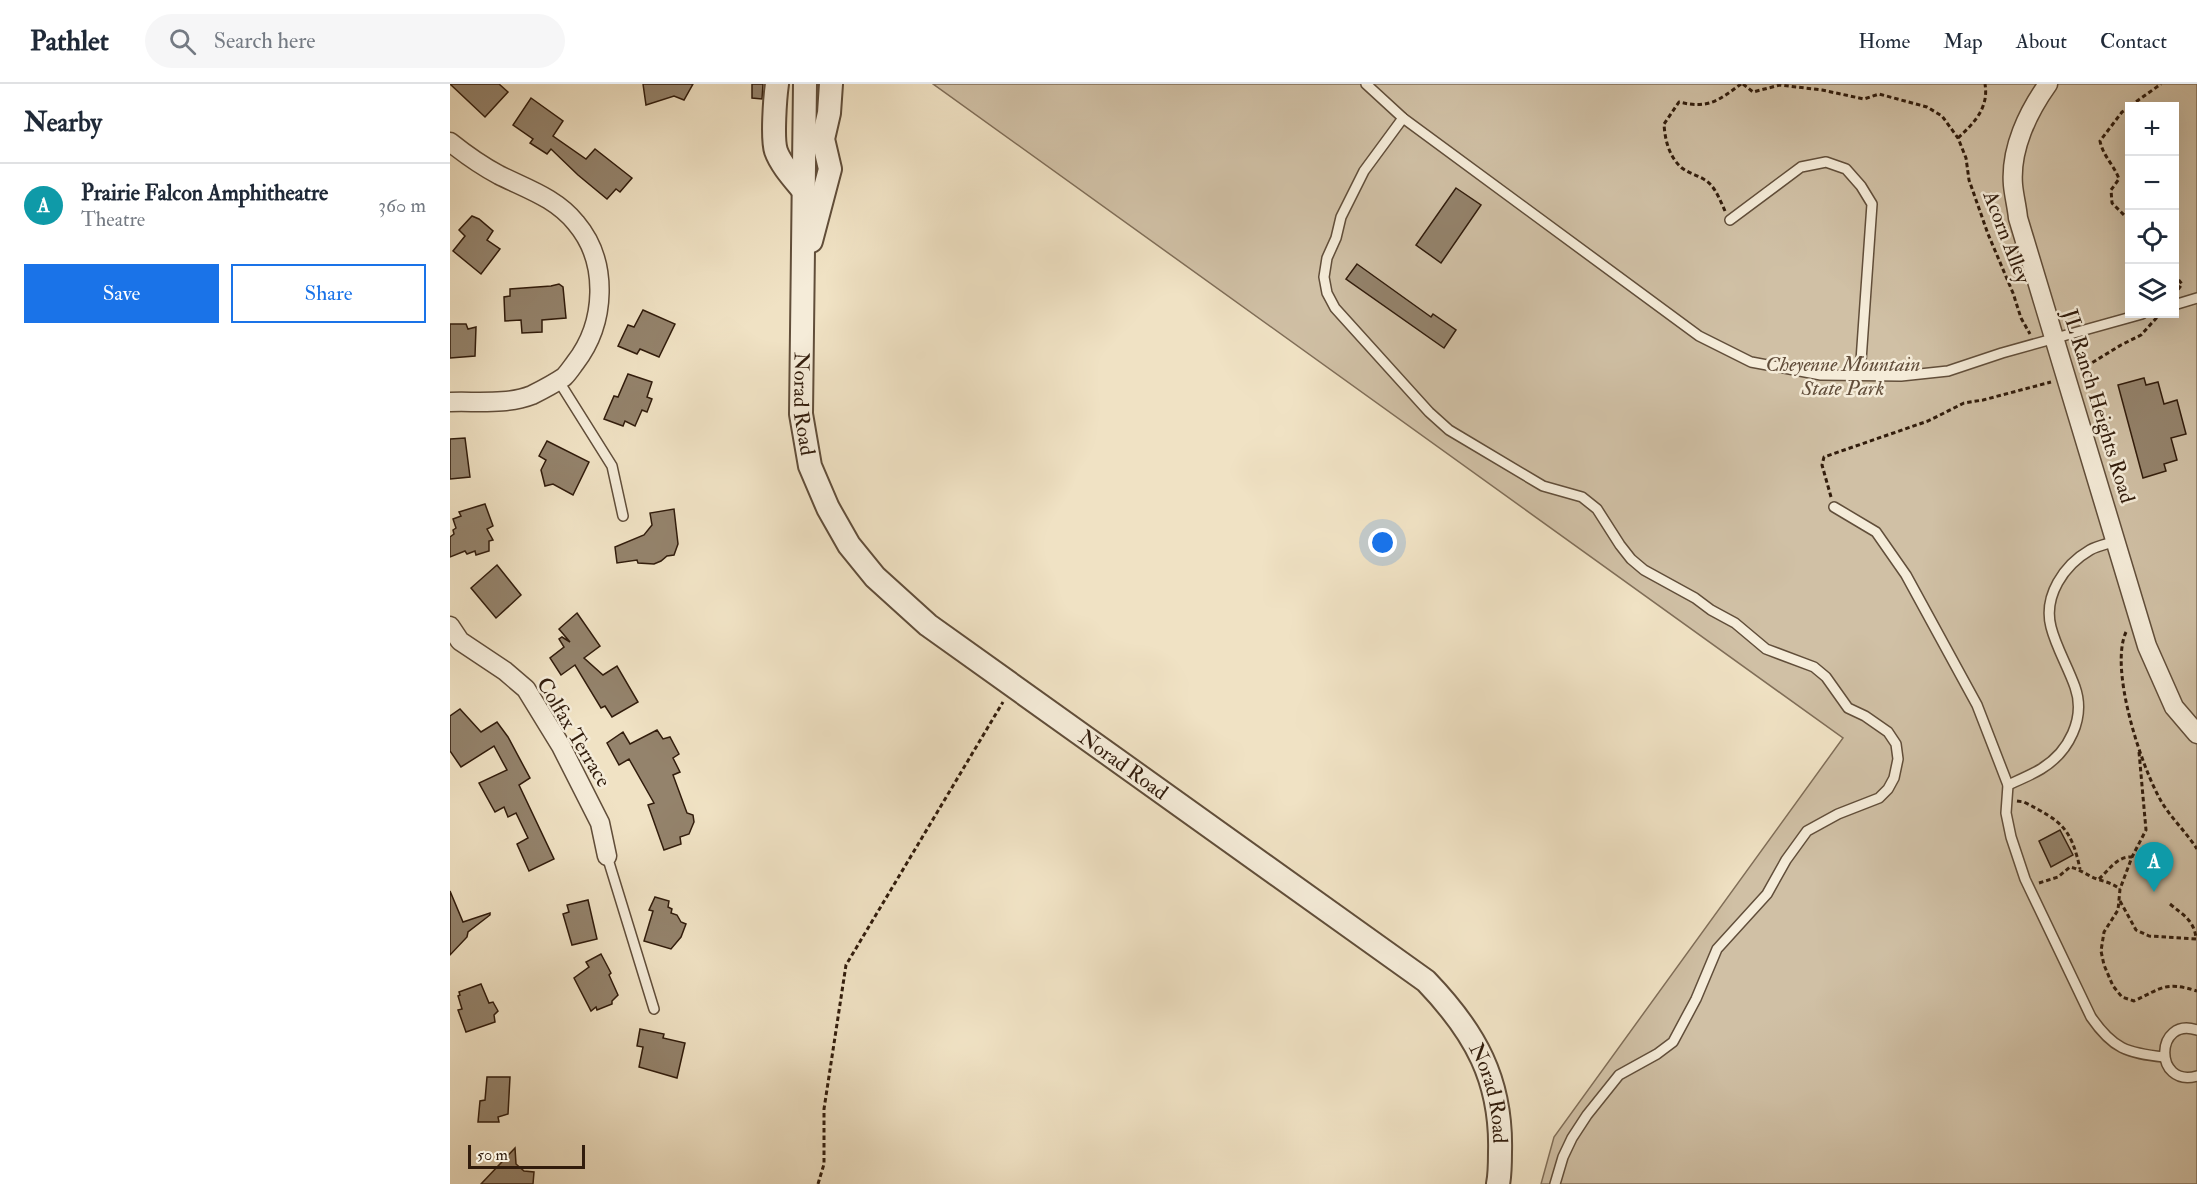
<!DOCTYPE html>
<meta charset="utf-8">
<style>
body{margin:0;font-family:"IM FELL Double Pica",serif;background:#f6f6f7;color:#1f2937}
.controls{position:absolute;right:18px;top:18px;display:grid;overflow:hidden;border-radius:0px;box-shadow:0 6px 24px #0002}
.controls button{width:54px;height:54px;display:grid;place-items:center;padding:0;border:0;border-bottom:2px solid #e0e1e3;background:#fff;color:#1f2937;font:30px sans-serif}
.scale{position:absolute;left:18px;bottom:15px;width:117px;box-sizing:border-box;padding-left:6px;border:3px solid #311c0c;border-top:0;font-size:16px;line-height:21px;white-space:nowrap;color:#311c0c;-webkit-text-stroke:4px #f5ecd9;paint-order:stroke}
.you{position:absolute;left:933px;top:459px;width:21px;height:21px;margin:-15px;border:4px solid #fff;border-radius:50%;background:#1a73e8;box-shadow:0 0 0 9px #1a73e833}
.badge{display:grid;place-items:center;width:39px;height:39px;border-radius:50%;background:#1a73e8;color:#fff;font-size:20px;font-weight:700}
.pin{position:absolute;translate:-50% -50px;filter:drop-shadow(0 2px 3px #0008)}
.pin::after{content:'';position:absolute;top:32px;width:21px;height:18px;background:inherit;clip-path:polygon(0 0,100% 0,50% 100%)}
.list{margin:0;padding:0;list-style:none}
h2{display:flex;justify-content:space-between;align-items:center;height:78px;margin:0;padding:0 24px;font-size:26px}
h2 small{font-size:20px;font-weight:400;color:#747a83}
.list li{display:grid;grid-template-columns:39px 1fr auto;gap:18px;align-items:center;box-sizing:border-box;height:84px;padding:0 24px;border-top:2px solid #e0e1e3}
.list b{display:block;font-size:22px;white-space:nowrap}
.list p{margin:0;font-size:20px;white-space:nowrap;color:#747a83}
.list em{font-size:20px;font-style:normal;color:#747a83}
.actions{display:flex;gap:12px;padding:18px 24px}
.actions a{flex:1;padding:14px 0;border:2px solid #1a73e8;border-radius:0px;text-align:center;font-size:21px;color:#1a73e8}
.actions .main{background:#1a73e8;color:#fff}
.icon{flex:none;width:33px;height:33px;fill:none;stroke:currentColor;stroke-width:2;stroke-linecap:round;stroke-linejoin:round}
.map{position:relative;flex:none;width:1747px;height:1100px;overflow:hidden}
header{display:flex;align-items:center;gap:36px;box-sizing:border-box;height:84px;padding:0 30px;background:#fff;border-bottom:2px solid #e0e1e3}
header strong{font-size:28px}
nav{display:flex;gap:33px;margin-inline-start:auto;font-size:21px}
.search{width:420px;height:54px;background:#f6f6f7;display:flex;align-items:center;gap:15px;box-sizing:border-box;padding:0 21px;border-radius:33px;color:#747a83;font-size:22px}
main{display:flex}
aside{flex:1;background:#fff}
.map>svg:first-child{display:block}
.green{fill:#d0c0a5;stroke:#806e58;stroke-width:1.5;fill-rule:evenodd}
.building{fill:#94836c;stroke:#311c0c;stroke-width:1.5}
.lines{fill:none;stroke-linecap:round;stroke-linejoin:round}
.service-casing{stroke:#614e3a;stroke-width:12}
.minor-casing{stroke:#614e3a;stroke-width:21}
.tertiary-casing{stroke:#614e3a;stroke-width:26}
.path{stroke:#311c0c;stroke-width:3;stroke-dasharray:4.5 3;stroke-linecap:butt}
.service{stroke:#f5ecd9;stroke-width:9}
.minor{stroke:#f5ecd9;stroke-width:18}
.tertiary{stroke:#f5ecd9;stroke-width:22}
.labels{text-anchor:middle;stroke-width:5;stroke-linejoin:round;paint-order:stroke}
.street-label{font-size:21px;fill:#311c0c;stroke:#f5ecd9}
.park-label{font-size:21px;font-style:italic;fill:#614d3a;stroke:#f5ecd9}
</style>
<header>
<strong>Pathlet</strong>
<div class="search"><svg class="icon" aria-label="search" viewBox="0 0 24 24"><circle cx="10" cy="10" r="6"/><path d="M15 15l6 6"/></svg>Search here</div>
<nav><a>Home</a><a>Map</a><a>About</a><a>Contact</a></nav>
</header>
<main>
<aside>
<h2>Nearby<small></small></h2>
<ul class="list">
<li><span class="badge" style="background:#0f9aa8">A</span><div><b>Prairie Falcon Amphitheatre</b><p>Theatre</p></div><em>360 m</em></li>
</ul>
<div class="actions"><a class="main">Save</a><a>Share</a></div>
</aside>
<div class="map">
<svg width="1747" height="1100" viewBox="0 0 1747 1100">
<rect width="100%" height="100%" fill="#f0e2c4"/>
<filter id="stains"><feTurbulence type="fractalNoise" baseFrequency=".00333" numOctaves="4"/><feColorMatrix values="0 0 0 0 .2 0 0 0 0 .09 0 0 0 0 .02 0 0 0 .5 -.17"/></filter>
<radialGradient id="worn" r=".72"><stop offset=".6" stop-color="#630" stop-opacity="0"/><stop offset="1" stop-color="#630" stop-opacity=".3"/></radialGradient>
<path class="green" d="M483,0H1747V1100H1091L1104,1053L1393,654ZM1680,22H1724V230H1680Z"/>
<g class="building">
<path d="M0,0H49L58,8L35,33Z"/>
<path d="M193,0H243L234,16L224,12L196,21Z"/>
<path d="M302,0H313L312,15L302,14Z"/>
<path d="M81,14L113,37L103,52L136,75L145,65L182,94L170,108L166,105L157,115L128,91L101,65L97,70L80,59L83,55L63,41Z"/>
<path d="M1006,104L1031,121L991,179L966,161Z"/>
<path d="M22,132L29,135L43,147L37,156L50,165L31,190L3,167L15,152L9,146Z"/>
<path d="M907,180L981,233L983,230L1006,246L994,264L896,195Z"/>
<path d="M109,200L113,203L116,234L92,236V248L72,249L71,236L55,237L54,213L60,212V205L101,202Z"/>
<path d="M193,226L225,240L209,273L190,265L187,270L168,262L178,241L184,243Z"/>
<path d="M0,240H16L18,245L26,243L25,272L0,274Z"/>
<path d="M178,290L202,298L197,313L202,315L197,328L192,326L185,342L175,337L173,342L154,335L164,312L168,313Z"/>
<path d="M1694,294L1696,301L1708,298L1714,320L1727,316L1736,350L1721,354L1727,376L1714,380L1716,387L1693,394L1668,301Z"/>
<path d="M15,354L20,393L0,395V355Z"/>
<path d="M97,357L139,378L123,411L103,400L95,402L91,386L96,376L89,372Z"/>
<path d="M35,420L43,442L37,445L43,456L39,457V467L26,471L25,467L17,470L15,467L0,473V453L4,450L3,446L6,444L3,435L11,432L9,428Z"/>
<path d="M224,425L228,460L224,471L217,472L211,477L204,480L188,479L187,476L167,479L165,463L194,451L202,441L200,429Z"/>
<path d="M47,481L71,511L46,534L21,504Z"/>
<path d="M127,529L150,562L134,574L153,591L167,582L188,618L162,633L155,622L151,624L125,581L111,591L100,574L114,563L109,555L112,553L120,558L109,545Z"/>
<path d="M10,625L31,648L47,638L58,653L80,694L69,701L104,775L79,787L67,760L78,754L66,729L58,733L54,723L45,728L29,699L57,686L44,662L11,683L0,667V632Z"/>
<path d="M207,646L213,655L220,653L229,670L223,674L230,688L223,691L237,729L243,731L244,738L239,750L230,753L231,760L214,766L198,721L204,719L179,675L169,681L157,659L173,648L180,660Z"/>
<path d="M1610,746L1623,771L1601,783L1589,757Z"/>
<path d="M0,807L13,838L40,829V831L18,848L17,853L0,871Z"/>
<path d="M205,813L219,817L218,823L222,825L221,829L227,831L231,838L236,840L231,853L221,865L194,857L203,827L199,826Z"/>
<path d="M138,816L147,855L122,861L113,830L119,828L117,821Z"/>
<path d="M151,870L161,889L159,891L168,911L162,917V920L147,926L146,923L141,927L124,894L139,883L136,878Z"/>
<path d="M31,900L39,919L43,918L48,927L44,931L45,938L16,948L8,926L12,925L8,912L10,911L9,908Z"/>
<path d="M190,945L214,950L213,954L235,959L227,994L189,983L193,963L187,962Z"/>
<path d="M37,993H60L58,1030L48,1033L49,1038H28L30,1017L35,1016Z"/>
<path d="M65,1064L66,1080L74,1087L84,1088L83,1100H31Z"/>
</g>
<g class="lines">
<g class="service-casing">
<g id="service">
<path d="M916,0L953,34L1249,252L1301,278L1371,291L1451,292L1498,287L1552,269L1692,230"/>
<path d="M953,34L914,87L891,133L886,154L877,174L874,193L877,209L885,224L979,328L999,346L1093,402L1132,413L1147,425L1170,461L1181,475L1194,486L1245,514L1261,526L1285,539L1316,565L1364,583L1376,593L1398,624L1415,632L1438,648L1446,660L1448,675L1444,694L1438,705L1429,714L1388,730L1357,747L1336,776L1317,810L1267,865L1246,915L1223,958L1207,970L1169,991L1137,1031L1122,1054L1113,1073L1105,1100"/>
<path d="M1280,136L1351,83L1376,78L1396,85L1411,102L1422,120L1410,291"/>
<path d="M1724,221L1747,214"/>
<path d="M108,296L162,382L173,432"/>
<path d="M1384,423L1426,448L1456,491L1527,621L1558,701L1556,729L1561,753L1575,795L1641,933C1663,965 1677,969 1714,973"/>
<path d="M1558,701C1569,696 1581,691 1591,685C1619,668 1636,634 1625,603C1618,583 1606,563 1601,543C1593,512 1614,481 1640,466C1647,462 1657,460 1666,457"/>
<path d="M157,772L204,925"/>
<path d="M1747,946C1705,932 1703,1004 1747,992"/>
</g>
</g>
<g class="minor-casing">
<g id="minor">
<path d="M1598,0C1578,28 1560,65 1563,101C1564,112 1567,123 1568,134L1697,562L1724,623L1747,650"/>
<path d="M0,58C15,70 32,82 49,91C77,105 106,114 126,139C159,178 156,239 125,279C122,283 118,289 114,293C105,299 92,306 82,311C57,321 26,317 0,318"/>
<path d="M0,542L10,557L55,587L76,605L111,662L150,739L157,772"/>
</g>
</g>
<g class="tertiary-casing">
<g id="tertiary">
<path d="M327,0C325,14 322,55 326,67C331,81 344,95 353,106"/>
<path id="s1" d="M355,0L351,330L360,382L378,424L399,461L425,493L478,541L976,897C1025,948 1052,996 1050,1068C1050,1079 1050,1090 1048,1100"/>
<path d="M361,157L380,85L373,55L379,29L381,0"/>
</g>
</g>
<g class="path">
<path d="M1293,0L1303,8L1330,1L1372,6L1414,15L1429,10L1477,23L1492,32L1508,54L1516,74L1519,96L1538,150L1563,209L1571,234L1580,250"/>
<path d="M1680,22L1711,0"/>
<path d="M1680,23L1672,28L1650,57C1653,72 1664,81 1669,95L1661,106L1662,119L1680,137"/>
<path d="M1508,54C1524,39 1539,24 1535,0"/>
<path d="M1275,127C1271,118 1267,108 1261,101C1253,92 1241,91 1232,84C1219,73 1215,56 1214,40L1229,18C1258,25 1268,17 1291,0"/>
<path d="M1724,190L1732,200L1727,207"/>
<path d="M1631,288L1635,283L1671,261L1691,251L1710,230"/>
<path d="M1381,413L1372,381L1374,373L1478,337L1514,319L1533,316L1601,298"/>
<path d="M1676,548C1659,585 1691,682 1711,717C1721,734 1736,748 1747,765"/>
<path d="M1689,668L1696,746L1682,773L1670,805L1668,826L1654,848L1651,867L1654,881L1663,902L1672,913L1684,917C1712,904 1715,897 1747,907"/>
<path d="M1567,717L1574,718C1611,737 1621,743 1630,785"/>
<path d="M1649,795C1659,786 1667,772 1682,773"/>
<path d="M1589,799L1608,793L1620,783C1630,785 1638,792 1647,795C1656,798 1662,799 1670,805"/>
<path d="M1670,817L1686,846L1699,852L1747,855"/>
<path d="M1720,820C1733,831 1744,836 1746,854"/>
<path d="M368,1100L374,1080V1025L396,881L553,618"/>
</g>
<use href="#service" class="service"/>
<use href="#minor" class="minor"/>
<use href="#tertiary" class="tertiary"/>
</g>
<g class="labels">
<g class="street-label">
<text transform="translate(1557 153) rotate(69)" y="7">Acorn Alley</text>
<text dy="7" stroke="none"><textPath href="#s1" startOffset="320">Norad Road</textPath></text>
<text transform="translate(1649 322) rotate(73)" y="7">JL Ranch Heights Road</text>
<text transform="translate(124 648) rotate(59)" y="7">Colfax Terrace</text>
<text dy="7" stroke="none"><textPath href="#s1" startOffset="824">Norad Road</textPath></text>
<text dy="7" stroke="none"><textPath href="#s1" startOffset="1328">Norad Road</textPath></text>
</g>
<g class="park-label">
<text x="1393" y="287">Cheyenne Mountain<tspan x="1393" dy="24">State Park</tspan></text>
</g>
</g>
<rect width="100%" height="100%" filter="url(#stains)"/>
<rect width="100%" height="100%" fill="url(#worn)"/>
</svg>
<div class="controls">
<button>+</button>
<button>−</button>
<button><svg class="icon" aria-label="locate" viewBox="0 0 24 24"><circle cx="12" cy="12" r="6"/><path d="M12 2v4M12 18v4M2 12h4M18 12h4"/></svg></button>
<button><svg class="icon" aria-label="layers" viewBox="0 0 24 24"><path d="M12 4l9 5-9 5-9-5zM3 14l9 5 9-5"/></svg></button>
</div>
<div class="scale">50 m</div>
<div class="you"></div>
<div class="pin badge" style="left:1704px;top:808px;background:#0f9aa8">A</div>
</div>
</main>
